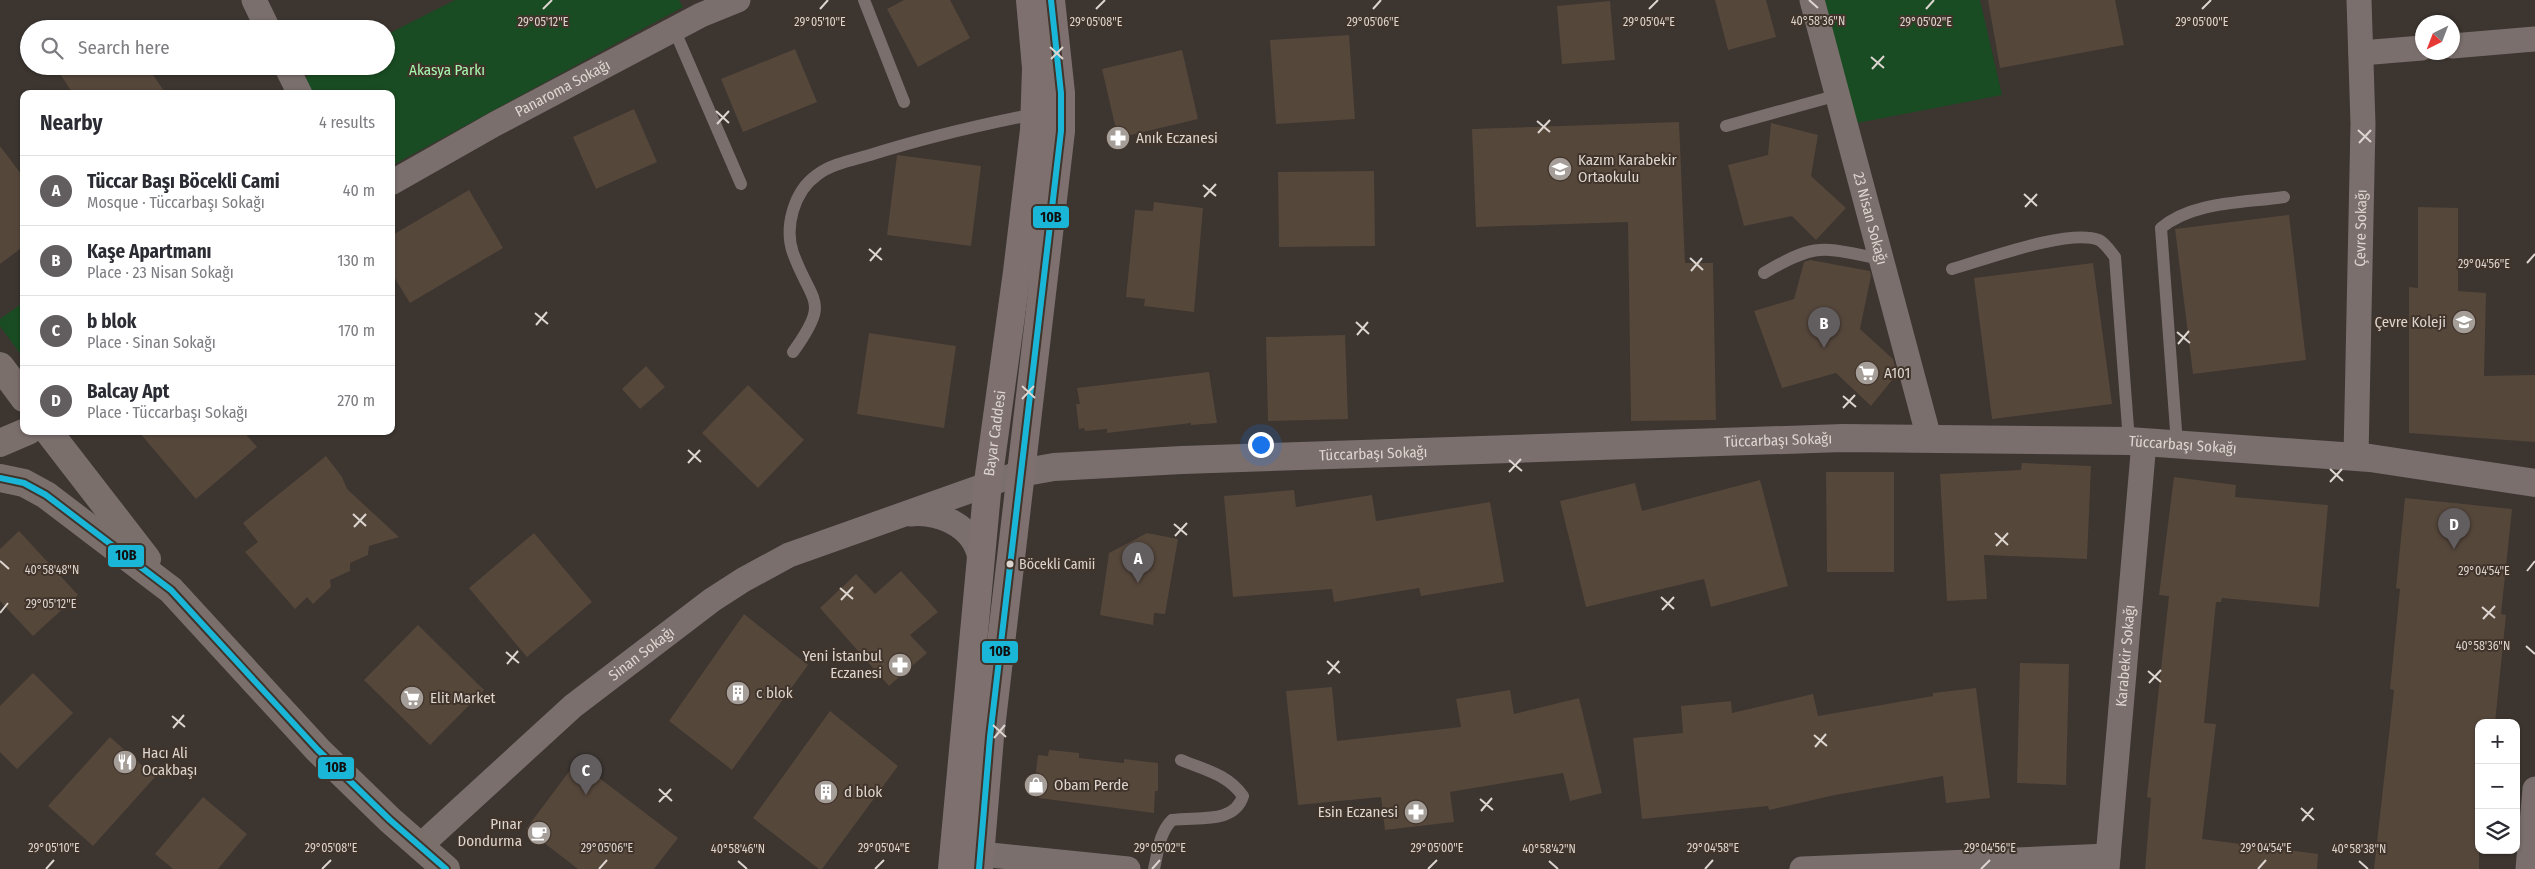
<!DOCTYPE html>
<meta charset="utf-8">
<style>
body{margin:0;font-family:"Fira Sans Condensed",sans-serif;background:#f7f7f7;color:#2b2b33}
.controls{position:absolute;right:15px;bottom:15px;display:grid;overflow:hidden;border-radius:10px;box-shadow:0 1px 4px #0004}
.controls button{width:45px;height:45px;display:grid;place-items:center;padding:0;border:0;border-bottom:1px solid #e1e1e2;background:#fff;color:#2b2b33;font:25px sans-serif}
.compass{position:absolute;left:2415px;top:15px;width:45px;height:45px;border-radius:50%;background:#fff;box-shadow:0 1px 4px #0004;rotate:222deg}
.you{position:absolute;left:1260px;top:444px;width:18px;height:18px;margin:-12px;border:4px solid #fff;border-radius:50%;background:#1a73e8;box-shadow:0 0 0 8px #1a73e833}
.badge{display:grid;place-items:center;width:32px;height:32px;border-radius:50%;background:#625e60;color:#fff;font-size:16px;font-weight:700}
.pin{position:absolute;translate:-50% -41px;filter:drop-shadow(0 1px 2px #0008)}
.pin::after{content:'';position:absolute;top:26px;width:18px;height:15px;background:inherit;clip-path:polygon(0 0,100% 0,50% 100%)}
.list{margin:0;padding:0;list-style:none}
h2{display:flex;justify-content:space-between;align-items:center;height:65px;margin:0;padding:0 20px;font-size:21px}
h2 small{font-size:16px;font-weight:400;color:#7c7c81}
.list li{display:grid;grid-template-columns:32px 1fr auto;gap:15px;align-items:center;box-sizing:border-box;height:70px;padding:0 20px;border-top:1px solid #e1e1e2}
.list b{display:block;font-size:19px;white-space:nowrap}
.list p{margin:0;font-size:16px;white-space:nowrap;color:#7c7c81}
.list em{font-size:16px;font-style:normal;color:#7c7c81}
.icon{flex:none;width:28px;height:28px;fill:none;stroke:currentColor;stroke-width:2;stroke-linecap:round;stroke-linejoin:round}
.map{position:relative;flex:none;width:2535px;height:869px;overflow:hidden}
.search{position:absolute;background:#fff;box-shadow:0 1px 4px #0004;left:20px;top:20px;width:375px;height:55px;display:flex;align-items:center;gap:12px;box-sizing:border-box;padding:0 18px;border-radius:28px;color:#7c7c81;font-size:19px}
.panel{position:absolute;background:#fff;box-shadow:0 1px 4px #0004;left:20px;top:90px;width:375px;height:345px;border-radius:10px}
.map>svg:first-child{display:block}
.green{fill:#194c22}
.building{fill:#56473b}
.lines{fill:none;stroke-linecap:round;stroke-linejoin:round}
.service{stroke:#7a6f6d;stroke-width:12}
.minor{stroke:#7a6f6d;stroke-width:25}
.tertiary{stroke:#7a6f6d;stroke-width:28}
.secondary{stroke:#7d706f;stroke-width:28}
.primary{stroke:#7b6f6c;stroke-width:28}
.bus-1-casing{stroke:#41342b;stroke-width:10}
.bus-1{stroke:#1ab6d8;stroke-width:6}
.ticks{fill:none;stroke:#ddd5cf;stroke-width:2}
.bus-dot{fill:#ddd5cf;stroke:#41342b;stroke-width:2}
.labels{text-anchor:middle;stroke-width:4;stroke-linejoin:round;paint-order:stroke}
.bus-label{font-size:14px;fill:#ddd5cf;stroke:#41342b;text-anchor:start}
.park-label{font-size:15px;fill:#a5faae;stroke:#41342b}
.street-label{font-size:15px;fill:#ddd5cf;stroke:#41342b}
.poi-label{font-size:15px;fill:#ddd5cf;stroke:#41342b;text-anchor:start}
.ticks-label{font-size:12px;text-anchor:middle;fill:#ddd5cf;stroke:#41342b;stroke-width:4;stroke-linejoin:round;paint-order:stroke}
.line-badge{stroke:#41342b;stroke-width:2}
.pale-badge-label{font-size:14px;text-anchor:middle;font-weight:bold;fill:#111}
</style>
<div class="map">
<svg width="2535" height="869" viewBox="0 0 2535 869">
<rect width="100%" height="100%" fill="#3c3530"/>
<g class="green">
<path d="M455,0H679L683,7L391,166V94H305L298,81L326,66H386V35Z"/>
<path d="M1822,0H1980L2002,95L1852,124Z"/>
<path d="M24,302V359L0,326V319Z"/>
</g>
<g class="building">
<path d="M904,0H950L970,38L918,67L887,9Z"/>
<path d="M1715,0H1766L1776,37L1728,50Z"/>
<path d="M1988,0H2115L2124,45L2000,68Z"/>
<path d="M1610,1L1615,60L1562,64L1557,6Z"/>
<path d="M1349,35L1355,119L1276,124L1270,40Z"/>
<path d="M795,49L817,102L743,132L721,79Z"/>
<path d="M1182,50L1198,119L1118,138L1102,69Z"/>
<path d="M62,66H147L166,94H73L57,69Z"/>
<path d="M634,109L657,162L596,189L573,137Z"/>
<path d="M1679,122L1685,263H1713L1716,420L1631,421L1628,222L1476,227L1472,129Z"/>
<path d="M1771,123L1818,135L1811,176L1846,208L1816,240L1792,216L1744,226L1728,165L1768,155Z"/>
<path d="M0,146L24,178V246L0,264Z"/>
<path d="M897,155L981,166L971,246L887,235Z"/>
<path d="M1374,171L1375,246L1279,247L1278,172Z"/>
<path d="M469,190L503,248L410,303L391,272V236Z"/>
<path d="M1154,202L1203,208L1194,312L1144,306L1145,299L1126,297L1135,210L1153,211Z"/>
<path d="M2418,207L2458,208V291L2486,293L2484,376L2535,375V442L2409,433V287L2418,288Z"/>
<path d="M2289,215L2306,360L2193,374L2175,229Z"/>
<path d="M1810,260L1870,271L1871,276L1860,329L1893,359L1897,374L1871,406L1836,373L1782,388L1754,311L1794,299L1804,262Z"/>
<path d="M2093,263L2112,404L1992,419L1974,278Z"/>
<path d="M869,333L956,346L944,428L857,414Z"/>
<path d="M1345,335L1348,419L1268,421L1266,337Z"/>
<path d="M646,366L665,387L640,409L622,389Z"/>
<path d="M1209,372L1217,423L1191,425V423L1107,433V429L1085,431L1084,428L1079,429L1076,404H1080L1077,388Z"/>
<path d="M748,385L804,440L758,488L702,433Z"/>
<path d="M138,431H243L257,447L196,499Z"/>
<path d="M326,456L342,477L347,489L399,537L369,546L368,555L350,563V571L330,580L331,587L313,604L307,597L295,609L245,552L258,542L243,523Z"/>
<path d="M2022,463L2091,466L2087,559L1984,555L1987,599L1947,601L1940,474L2021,470Z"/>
<path d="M1826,472H1894V572H1827Z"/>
<path d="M2174,477L2236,485L2235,497L2328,505L2319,607L2222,598L2221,602H2216L2204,723L2216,724L2202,839L2318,854L2317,869H2145L2151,798L2147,797L2169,596L2159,595Z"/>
<path d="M1760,480L1788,586L1711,607L1704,579L1586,607L1560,501L1635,483L1642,511Z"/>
<path d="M1294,490L1296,507L1372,495L1376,521L1490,502L1504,582L1421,596L1419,588L1334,602L1332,589L1233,597L1224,496Z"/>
<path d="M2405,498L2512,509L2501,614L2506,615L2495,723H2479V869H2374L2394,690L2390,689L2400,589L2396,588Z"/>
<path d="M19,531L78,595L33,636L0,601V549Z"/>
<path d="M534,533L592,602L527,657L469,588Z"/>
<path d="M1147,533L1178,539L1165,614L1154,613L1153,625L1100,615L1109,553Z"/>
<path d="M901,571L938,612L910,635L927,653L889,686L820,608L856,574L875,594Z"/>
<path d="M744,614L808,665L732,770L669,721Z"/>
<path d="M418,625L484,690L430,745L364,680Z"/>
<path d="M2020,663L2069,664L2066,785L2017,783Z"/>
<path d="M33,673L73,713L17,769L0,752V706Z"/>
<path d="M1332,687L1337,741L1461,727L1456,699L1510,690L1514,714L1579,698L1602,793L1570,801L1563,773L1450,792L1454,822L1385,830L1381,797L1298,805L1286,691Z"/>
<path d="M1976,688L1990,798L1946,803L1943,776L1835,795L1769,810L1768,806L1642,819L1633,738L1683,733L1681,706L1731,701L1732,713L1813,694L1818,716L1933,696V693Z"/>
<path d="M830,711L898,766L822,869H819L753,818Z"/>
<path d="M110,737L155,777L93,846L48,806Z"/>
<path d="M1049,750L1079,753V758L1124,763V759L1158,763V791H1155L1154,813L1039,798L1040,780L1035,779L1038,755L1048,756Z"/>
<path d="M577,761L678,838L654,869H578L526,829Z"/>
<path d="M203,797L247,834L218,869H173L155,854Z"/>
</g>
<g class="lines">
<g class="service">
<path d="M864,0L904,102"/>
<path d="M674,29L741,184"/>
<path d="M1726,126L1838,95"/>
<path d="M1952,269C1984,260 2069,228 2099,240C2106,244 2110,251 2115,257L2129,441"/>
<path d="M1764,273C1818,241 1822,248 1882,259"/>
<path d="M793,352C831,299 812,305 793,253C784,227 794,191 817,175C831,164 853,160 870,155C924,138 979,125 1035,114"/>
<path d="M2177,444L2161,228C2193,201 2244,203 2284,197"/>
<path d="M1154,869C1158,852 1159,833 1172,820C1196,816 1234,825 1243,796C1227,774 1205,770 1181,760"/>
</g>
<g class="minor">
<path d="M254,0L268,29"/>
<path id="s1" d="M1812,0L1929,438"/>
<path d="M2452,46L2535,39"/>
<path d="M2361,53L2422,48"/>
<path d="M286,66L300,94"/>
<path id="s2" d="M391,183L495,124L701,15L738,0"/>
<path id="s3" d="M2356,456L2363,124L2359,0"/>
<path d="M910,514C943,510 982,531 980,567"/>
<path id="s4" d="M419,847L573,706L712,600L743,580L789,555L1020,473"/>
<path d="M961,852L1128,869"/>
<path d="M1802,869L2108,856"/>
<path id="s5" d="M2107,869L2144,442"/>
<path d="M2528,869L2535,789"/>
</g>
<path class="tertiary" id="s6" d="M1020,473L1054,467L1182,460L1843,438L2129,441L2370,458L2535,483"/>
<g class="secondary">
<path id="s7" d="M952,869L988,482L1017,272L1034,130L1036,68L1030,0"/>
<path d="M979,869L990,737L1061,131V93L1051,0"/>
</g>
<g class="primary">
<path d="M0,366L24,398"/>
<path d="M48,431L147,559"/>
<path d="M0,443L28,431"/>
<path d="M0,478L24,483L46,495L171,590L318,750L390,820L446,869"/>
</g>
<g class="bus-1-casing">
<g id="bus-1">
<path d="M0,478L24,483L46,495L171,590L318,750L390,820L446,869"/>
<path d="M979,869L990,737L1061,131V93L1051,0"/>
</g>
</g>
<use href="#bus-1" class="bus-1"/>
</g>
<path class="ticks" d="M1809,0L1818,8M543,9L552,0M820,9L828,0M1096,9L1105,0M1373,9L1381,0M1649,9L1658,0M1926,9L1934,0M2202,9L2211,0M1050,47L1063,59M1871,57L1884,68M1051,59L1063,47M1872,69L1884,56M716,111L729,123M1537,121L1550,132M717,124L729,111M2358,130L2371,142M1538,133L1550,120M2359,143L2371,130M1203,185L1216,196M2024,194L2037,206M1204,197L1216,184M2025,207L2037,194M869,249L882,260M1690,258L1703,270M870,261L881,248M2527,263L2535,254M1691,271L1702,258M535,313L548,324M1356,322L1369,334M536,325L547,312M2177,332L2190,343M1357,335L1368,322M2178,344L2189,331M1022,386L1035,398M1843,396L1856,407M1022,399L1034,386M1843,408L1855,395M688,450L701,462M1509,460L1522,471M688,463L700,450M2330,469L2343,481M1509,472L1521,459M2330,482L2342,469M353,514L366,526M1174,524L1187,535M354,527L366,514M1995,533L2008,545M1175,536L1187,523M1996,546L2008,533M0,561L9,569M2527,571L2535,561M840,588L853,599M1661,597L1674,609M841,600L853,587M2482,607L2495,618M1662,610L1674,597M0,613L8,603M2483,619L2495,606M2526,646L2535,654M506,652L519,663M1327,661L1340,673M507,664L518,651M2148,671L2161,682M1328,674L1339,661M2149,683L2161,670M172,716L185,727M993,725L1006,737M173,728L184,715M1814,735L1827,746M994,738L1005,725M1815,747L1826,734M659,789L672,801M1480,799L1493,810M659,802L671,789M2301,808L2314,820M1481,811L1492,798M2302,821L2313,808M738,861L747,869M1549,861L1558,869M2359,861L2368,869M46,869L54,860M322,869L331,860M599,869L607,860M875,869L884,860M1152,869L1160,860M1428,869L1437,860M1705,869L1713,860M1981,869L1990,860M2258,869L2266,860"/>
<defs>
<g id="pharmacy-disc" transform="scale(1.25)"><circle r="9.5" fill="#a59d97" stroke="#41342b"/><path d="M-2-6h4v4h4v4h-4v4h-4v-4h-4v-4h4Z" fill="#fff"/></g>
<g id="school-disc" transform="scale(1.25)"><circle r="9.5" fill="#a59d97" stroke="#41342b"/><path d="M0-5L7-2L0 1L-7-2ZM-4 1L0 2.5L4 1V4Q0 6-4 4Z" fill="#fff"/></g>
<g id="supermarket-disc" transform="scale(1.25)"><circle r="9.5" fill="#a59d97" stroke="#41342b"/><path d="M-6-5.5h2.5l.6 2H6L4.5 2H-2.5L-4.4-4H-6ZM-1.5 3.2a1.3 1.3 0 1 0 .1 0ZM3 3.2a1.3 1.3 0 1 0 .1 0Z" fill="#fff"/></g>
<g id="building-disc" transform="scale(1.25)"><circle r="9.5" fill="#a59d97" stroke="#41342b"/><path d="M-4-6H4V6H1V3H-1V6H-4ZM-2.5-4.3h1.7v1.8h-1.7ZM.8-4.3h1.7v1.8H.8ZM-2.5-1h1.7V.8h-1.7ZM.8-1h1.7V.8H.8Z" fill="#fff"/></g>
<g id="restaurant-disc" transform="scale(1.25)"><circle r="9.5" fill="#a59d97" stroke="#41342b"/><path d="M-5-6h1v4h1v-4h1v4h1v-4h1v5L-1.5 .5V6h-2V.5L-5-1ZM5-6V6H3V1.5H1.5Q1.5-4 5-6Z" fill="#fff"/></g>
<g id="shop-disc" transform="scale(1.25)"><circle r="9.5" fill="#a59d97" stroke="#41342b"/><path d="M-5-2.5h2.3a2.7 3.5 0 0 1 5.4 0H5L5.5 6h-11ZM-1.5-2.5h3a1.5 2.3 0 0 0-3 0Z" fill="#fff"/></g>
<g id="cafe-disc" transform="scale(1.25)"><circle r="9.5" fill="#a59d97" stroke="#41342b"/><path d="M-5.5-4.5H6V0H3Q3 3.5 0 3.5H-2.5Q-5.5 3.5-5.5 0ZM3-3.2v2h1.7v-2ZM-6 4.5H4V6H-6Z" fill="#fff"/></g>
</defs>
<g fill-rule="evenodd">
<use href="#pharmacy-disc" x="1118" y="138"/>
<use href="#school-disc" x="1560" y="169"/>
<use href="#school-disc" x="2464" y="322"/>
<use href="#supermarket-disc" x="1867" y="373"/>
<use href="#pharmacy-disc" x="900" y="665"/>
<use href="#building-disc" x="738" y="693"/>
<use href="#supermarket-disc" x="412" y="698"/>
<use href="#restaurant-disc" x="125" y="762"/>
<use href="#shop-disc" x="1036" y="785"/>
<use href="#building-disc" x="826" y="792"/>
<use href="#pharmacy-disc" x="1416" y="812"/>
<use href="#cafe-disc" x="539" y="833"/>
</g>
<circle class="bus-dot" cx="1010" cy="564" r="4.5"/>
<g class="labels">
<g class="bus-label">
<text x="1019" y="569">Böcekli Camii</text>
</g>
<g class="park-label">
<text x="447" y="75">Akasya Parkı</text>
</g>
<g class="street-label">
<text dy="5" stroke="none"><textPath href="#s2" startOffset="196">Panaroma Sokağı</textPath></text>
<text dy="5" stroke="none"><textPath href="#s1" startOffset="226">23 Nisan Sokağı</textPath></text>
<text dy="5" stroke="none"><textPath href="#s3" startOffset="228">Çevre Sokağı</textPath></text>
<text dy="5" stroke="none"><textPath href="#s7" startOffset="438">Bayar Caddesi</textPath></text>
<text dy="5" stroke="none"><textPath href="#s6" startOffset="759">Tüccarbaşı Sokağı</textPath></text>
<text dy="5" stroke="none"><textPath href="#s6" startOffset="1164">Tüccarbaşı Sokağı</textPath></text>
<text dy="5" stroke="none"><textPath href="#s6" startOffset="354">Tüccarbaşı Sokağı</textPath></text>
<text dy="5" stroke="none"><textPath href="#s4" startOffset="295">Sinan Sokağı</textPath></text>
<text dy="5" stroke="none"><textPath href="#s5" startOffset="214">Karabekir Sokağı</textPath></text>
</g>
<g class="poi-label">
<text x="1136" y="143">Anık Eczanesi</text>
<text x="1578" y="165">Kazım Karabekir<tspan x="1578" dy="17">Ortaokulu</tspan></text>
<text x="2446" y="327" text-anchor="end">Çevre Koleji</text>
<text x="1884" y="378">A101</text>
<text x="882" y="661" text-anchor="end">Yeni İstanbul<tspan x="882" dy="17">Eczanesi</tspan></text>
<text x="756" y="698">c blok</text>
<text x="430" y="703">Elit Market</text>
<text x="142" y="758">Hacı Ali<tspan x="142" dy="17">Ocakbaşı</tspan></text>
<text x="1054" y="790">Obam Perde</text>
<text x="844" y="797">d blok</text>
<text x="1398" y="817" text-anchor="end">Esin Eczanesi</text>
<text x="522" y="829" text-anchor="end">Pınar<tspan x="522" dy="17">Dondurma</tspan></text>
</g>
</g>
<g class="ticks-label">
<text x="1818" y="25">40°58'36"N</text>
<text x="543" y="26">29°05'12"E</text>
<text x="820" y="26">29°05'10"E</text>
<text x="1096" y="26">29°05'08"E</text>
<text x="1373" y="26">29°05'06"E</text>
<text x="1649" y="26">29°05'04"E</text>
<text x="1926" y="26">29°05'02"E</text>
<text x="2202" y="26">29°05'00"E</text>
<text x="2484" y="268">29°04'56"E</text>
<text x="52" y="574">40°58'48"N</text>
<text x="2484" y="575">29°04'54"E</text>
<text x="51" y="608">29°05'12"E</text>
<text x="2483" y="650">40°58'36"N</text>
<text x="54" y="852">29°05'10"E</text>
<text x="331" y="852">29°05'08"E</text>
<text x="607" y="852">29°05'06"E</text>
<text x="884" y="852">29°05'04"E</text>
<text x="1160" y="852">29°05'02"E</text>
<text x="1437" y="852">29°05'00"E</text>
<text x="1713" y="852">29°04'58"E</text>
<text x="1990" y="852">29°04'56"E</text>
<text x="2266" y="852">29°04'54"E</text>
<text x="738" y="853">40°58'46"N</text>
<text x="1549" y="853">40°58'42"N</text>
<text x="2359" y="853">40°58'38"N</text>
</g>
<g class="line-badge">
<rect x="1032" y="205" width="38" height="24" rx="5" fill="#1ab6d8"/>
<rect x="107" y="544" width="38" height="24" rx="5" fill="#1ab6d8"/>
<rect x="981" y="640" width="38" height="24" rx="5" fill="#1ab6d8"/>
<rect x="317" y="756" width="38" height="24" rx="5" fill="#1ab6d8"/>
</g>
<g class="pale-badge-label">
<text x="1051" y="222">10B</text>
<text x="126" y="560">10B</text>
<text x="1000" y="656">10B</text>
<text x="336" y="772">10B</text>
</g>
</svg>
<div class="controls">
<button>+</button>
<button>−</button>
<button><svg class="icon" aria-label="layers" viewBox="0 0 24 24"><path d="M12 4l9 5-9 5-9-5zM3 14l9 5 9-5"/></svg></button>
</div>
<svg class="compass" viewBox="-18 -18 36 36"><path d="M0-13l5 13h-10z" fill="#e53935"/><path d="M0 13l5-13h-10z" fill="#7c7c81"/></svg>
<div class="you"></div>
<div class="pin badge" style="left:1138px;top:583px">A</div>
<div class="pin badge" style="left:1824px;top:348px">B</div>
<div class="pin badge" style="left:586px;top:795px">C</div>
<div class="pin badge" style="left:2454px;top:549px">D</div>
<div class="search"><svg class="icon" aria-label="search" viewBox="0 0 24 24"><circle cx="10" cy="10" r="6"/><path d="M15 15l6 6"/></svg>Search here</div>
<section class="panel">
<h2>Nearby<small>4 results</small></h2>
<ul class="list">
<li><span class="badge">A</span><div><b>Tüccar Başı Böcekli Cami</b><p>Mosque · Tüccarbaşı Sokağı</p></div><em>40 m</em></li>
<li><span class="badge">B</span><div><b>Kaşe Apartmanı</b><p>Place · 23 Nisan Sokağı</p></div><em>130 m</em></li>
<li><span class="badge">C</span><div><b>b blok</b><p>Place · Sinan Sokağı</p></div><em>170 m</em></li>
<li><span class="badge">D</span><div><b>Balcay Apt</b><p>Place · Tüccarbaşı Sokağı</p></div><em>270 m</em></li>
</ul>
</section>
</div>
